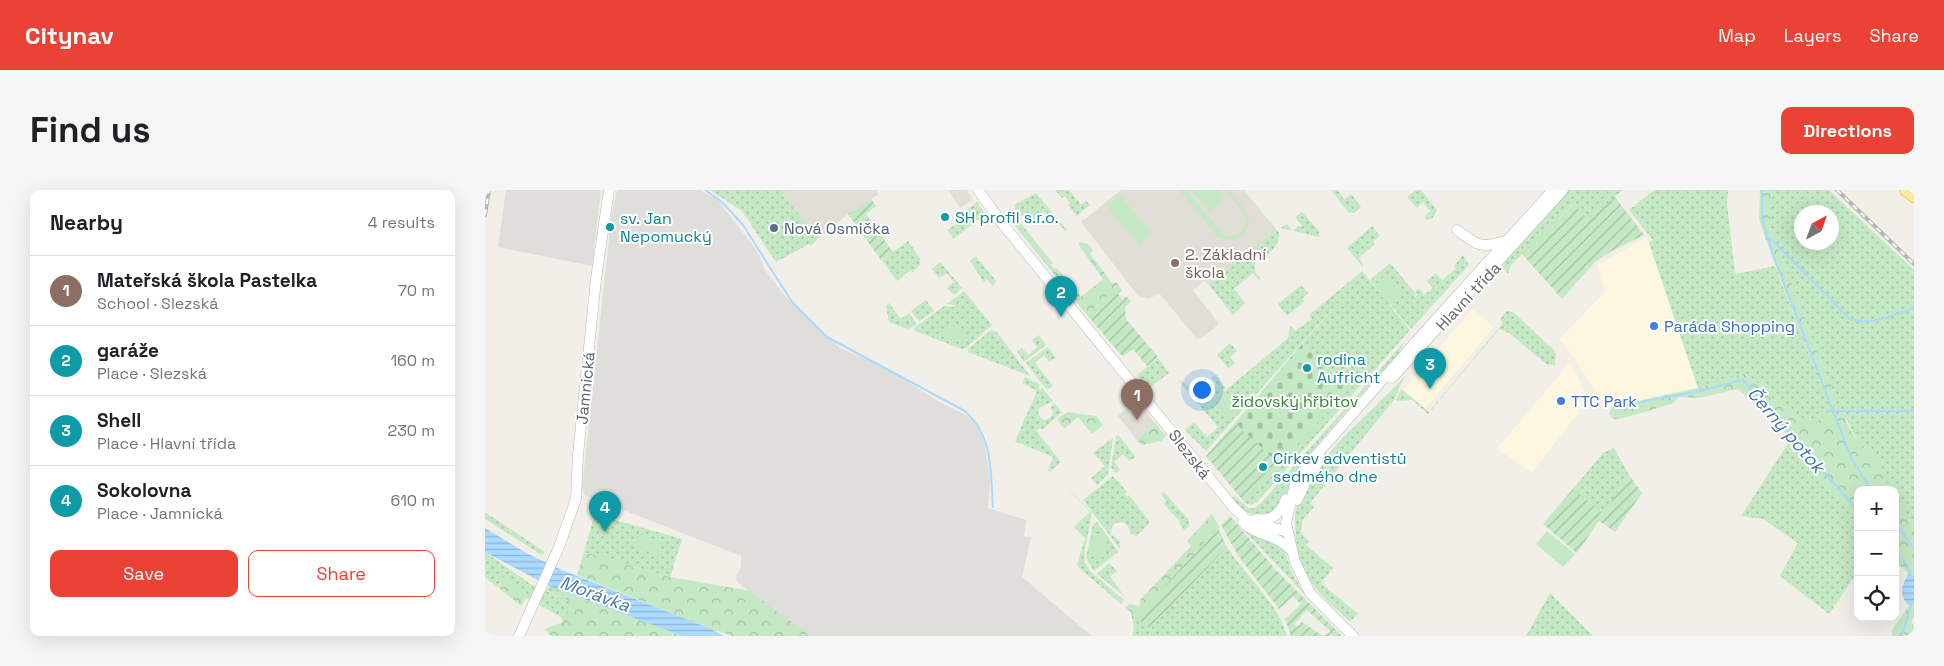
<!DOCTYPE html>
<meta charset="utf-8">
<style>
body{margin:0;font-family:"Space Grotesk",sans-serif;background:#f6f6f6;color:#202124}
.controls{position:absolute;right:15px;bottom:15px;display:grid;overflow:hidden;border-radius:10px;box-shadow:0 5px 20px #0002}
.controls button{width:45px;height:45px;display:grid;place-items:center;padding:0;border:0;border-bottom:1px solid #e0e0e0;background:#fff;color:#202124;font:25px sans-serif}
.compass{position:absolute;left:1309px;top:15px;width:45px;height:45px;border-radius:50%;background:#fff;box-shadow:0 5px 20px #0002;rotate:41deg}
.you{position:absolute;left:716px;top:199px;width:18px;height:18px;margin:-12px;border:4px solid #fff;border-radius:50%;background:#1a73e8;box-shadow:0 0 0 8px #1a73e833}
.badge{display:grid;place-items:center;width:32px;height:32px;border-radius:50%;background:#ea4335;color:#fff;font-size:16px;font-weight:700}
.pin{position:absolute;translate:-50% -41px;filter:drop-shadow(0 1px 2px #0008)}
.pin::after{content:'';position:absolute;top:26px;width:18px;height:15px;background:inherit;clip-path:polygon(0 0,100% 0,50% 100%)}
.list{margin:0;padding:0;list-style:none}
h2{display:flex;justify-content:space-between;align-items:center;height:65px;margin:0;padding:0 20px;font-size:21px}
h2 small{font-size:16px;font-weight:400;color:#757577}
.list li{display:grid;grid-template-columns:32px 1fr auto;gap:15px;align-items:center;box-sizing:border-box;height:70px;padding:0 20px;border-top:1px solid #e0e0e0}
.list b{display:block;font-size:19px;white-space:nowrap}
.list p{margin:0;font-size:16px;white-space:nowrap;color:#757577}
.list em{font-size:16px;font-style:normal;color:#757577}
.actions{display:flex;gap:10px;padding:15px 20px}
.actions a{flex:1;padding:11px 0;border:1px solid #ea4335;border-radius:10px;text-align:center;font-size:18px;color:#ea4335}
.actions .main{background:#ea4335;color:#fff}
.icon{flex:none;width:28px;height:28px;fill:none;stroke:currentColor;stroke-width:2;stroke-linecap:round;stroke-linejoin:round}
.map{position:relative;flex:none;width:1429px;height:446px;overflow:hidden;border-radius:10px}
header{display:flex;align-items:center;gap:30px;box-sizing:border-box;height:70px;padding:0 25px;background:#ea4335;color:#fff}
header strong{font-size:24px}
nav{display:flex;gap:28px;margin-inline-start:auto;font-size:18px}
.intro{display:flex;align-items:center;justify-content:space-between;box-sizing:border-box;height:120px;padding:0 30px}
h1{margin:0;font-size:35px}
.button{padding:12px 22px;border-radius:10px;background:#ea4335;color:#fff;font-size:18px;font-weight:700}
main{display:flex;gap:30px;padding:0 30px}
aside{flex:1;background:#fff;border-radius:10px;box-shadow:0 5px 20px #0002}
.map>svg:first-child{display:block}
.commercial{fill:#fef7e0}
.industrial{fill:#e0deda}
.education{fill:#e1ded6}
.grass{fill:url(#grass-dots);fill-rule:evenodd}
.forest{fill:url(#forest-crowns)}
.cemetery{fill:url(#cemetery-stones)}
.garden{fill:url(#garden-furrows);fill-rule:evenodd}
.pitch{fill:#c5e8c5}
.water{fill:url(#water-rules)}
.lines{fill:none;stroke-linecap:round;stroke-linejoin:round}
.stream{stroke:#aadaff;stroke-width:2}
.secondary-casing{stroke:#b6babf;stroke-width:11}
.trunk-casing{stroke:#f9ab00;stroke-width:12}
.secondary{stroke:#fff;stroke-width:10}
.trunk{stroke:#feeaa1;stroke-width:11}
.rail-casing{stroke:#b6b7b8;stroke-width:4}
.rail{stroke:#fff;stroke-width:2;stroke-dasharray:5.5;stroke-linecap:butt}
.culture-dot{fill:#0f9aa8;stroke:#fff;stroke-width:2}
.service-dot{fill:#5c6f8a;stroke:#fff;stroke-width:2}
.education-dot{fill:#8d6e63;stroke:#fff;stroke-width:2}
.shop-dot{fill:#3f7fe0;stroke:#fff;stroke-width:2}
.labels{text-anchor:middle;stroke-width:4;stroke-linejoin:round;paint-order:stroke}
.culture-label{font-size:16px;fill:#0d838f;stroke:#fff;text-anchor:start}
.service-label{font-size:16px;fill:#4e5e75;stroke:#fff;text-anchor:start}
.education-label{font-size:16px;fill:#785e54;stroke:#fff;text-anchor:start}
.street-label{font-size:16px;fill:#5f6368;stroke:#fff}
.shop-label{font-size:16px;fill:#366cbe;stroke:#fff;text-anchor:start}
.park-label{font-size:16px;fill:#348238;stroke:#fff}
.water-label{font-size:18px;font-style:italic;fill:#4174aa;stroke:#fff}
</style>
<header>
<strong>Citynav</strong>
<nav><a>Map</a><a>Layers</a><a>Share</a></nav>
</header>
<div class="intro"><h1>Find us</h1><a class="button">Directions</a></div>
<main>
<aside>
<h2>Nearby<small>4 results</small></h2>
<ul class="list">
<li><span class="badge" style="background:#8d6e63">1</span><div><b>Mateřská škola Pastelka</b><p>School · Slezská</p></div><em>70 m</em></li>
<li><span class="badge" style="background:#0f9aa8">2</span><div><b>garáže</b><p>Place · Slezská</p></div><em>160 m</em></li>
<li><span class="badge" style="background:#0f9aa8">3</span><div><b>Shell</b><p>Place · Hlavní třída</p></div><em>230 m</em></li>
<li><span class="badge" style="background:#0f9aa8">4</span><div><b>Sokolovna</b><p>Place · Jamnická</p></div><em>610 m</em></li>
</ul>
<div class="actions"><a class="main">Save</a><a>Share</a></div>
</aside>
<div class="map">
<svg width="1429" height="446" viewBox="0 0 1429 446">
<defs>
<pattern id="grass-dots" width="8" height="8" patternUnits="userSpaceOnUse" patternTransform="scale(1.25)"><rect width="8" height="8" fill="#c5e8c5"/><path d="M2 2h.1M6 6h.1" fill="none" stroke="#a3c0a4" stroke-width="1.8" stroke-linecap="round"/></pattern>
<pattern id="forest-crowns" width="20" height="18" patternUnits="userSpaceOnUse" patternTransform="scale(1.25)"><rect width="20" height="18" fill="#c5e8c5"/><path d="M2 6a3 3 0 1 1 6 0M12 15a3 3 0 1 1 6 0" fill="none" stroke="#a3c0a4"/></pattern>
<pattern id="cemetery-stones" width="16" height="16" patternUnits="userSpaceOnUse" patternTransform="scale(1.25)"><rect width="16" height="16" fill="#c5e8c5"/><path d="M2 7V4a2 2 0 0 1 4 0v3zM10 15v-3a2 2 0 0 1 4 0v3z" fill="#a3c0a4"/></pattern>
<pattern id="garden-furrows" width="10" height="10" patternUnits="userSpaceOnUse" patternTransform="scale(1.25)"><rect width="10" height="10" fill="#c5e8c5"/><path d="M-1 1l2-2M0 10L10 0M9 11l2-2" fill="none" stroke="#a3c0a4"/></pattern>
<pattern id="water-rules" width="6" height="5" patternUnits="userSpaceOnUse" patternTransform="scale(1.25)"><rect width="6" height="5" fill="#aadaff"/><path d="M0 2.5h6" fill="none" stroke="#8eb4d2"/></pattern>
</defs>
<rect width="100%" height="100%" fill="#f1efe8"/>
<g class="commercial">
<path d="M1161,48L1164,53L1213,198L1172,205L1136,217H1123L1117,212L1091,170L1074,149L1120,102L1112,75Z"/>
<path d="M987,119L1009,137L940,219L918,200Z"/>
<path d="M1085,172L1104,210L1047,282L1012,259Z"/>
</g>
<g class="industrial">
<path d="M21,0H116L107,76L13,57Z"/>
<path d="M132,0H215L233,10L272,61L280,80L299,105L338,144L357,159L397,176L458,214L479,224L490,232L499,250L505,289L503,318L541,330L539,346L546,347L537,387L607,446H325L252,392L251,386L256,377V366L100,305L97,298L125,39L127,36L124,35Z"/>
</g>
<g class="education">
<path d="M303,0H391L394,4L363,24L334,48L297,5Z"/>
<path d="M463,0H482L488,10L475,18Z"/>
<path d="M636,0H759L790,40L724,95L719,91L708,100L734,134L717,148L712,149L674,103L664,109L654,107L596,32Z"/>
<path d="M652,210L671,234L652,250L633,226Z"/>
</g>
<g class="grass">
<path d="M225,0H303L297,5L334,48L326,56L324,54L291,72L257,21Z"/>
<path d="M570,0H584L596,15L601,11L605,15L592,26L583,15L585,13L580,6L577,8Z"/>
<path d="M759,0L794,43C795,58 781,65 770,73V82L776,89L774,90L768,83L749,99L760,113L748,125L724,95L790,40Z"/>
<path d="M846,0H853L859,10L866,4L876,17L869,23L863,22Z"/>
<path d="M931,0H936L952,20L948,28L942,30L939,27L945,21L938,12L932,18L922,7Z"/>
<path d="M1083,0H1138L1102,31L1089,13L1026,75L1023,84L1018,77L1019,70Z"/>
<path d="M1169,0H1243L1242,14L1250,84L1290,76L1341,209L1345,213L1348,201L1285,38V14L1290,0H1344L1429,80V333C1419,329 1412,310 1410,300L1403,295L1393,269L1375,256L1362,230L1329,236L1284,207L1275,194L1259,184L1213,198L1164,53L1168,50L1144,20ZM1316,22H1346V52H1316Z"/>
<path d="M551,3L582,40L580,41L565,23L562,26L558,22L544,33L538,26L532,24L529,15Z"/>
<path d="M492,12L499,22L498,25L469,49L462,40L480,28L477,24Z"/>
<path d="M817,22L834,41V47L796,38L802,34L807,41L814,36L818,37L810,27Z"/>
<path d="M887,36L895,46L888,51L890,54L874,68L878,74L877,76L862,58Z"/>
<path d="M423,51L435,68V75L428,82L424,81L412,91L397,70Z"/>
<path d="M978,65L984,75L926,139L905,114L916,105L900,87L890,95L885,90L905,73L931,104L929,108L933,105L930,101L934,98L939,105L948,98L942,91L951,83L957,90L971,79L969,76Z"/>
<path d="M491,66L511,91L508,96L502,89L499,92L485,71Z"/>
<path d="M455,72L477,98L469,105L462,98L469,92L462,83L454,88L447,79Z"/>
<path d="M877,81L925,140L772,312L766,315L760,313L863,199L817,154L870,93L721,261L700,240L709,232L722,247L733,237L693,190L705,196L715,206L731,194L727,188L730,185L741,198L729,208L756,220L740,201L803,148L805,135L810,141L827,129L824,125Z"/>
<path d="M816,95L823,103L817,109L819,112L802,126L793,114Z"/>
<path d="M479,101L507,135L481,158L477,159L430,141L429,138L459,116L469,117L470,115L462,114Z"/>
<path d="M441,110L449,121L434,131L426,121Z"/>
<path d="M404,113L416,129L424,123L432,134L423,139L404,132L401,116Z"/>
<path d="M1022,121L1028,122L1069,160L1071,165L1070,175L1061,174L1024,143L1014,139L943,224L927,210L911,211L916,199L944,222L1018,133L1015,129Z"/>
<path d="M507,139L509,142L511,141L545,186L483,162V159Z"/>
<path d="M554,145L561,155L539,172L532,161L537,158L543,165L552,157L547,150Z"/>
<path d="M921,150L913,164C879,202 844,239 813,279C806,289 798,317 789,322C771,331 759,322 747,308L750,306L763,318H770L775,314Z"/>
<path d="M745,153L752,161L745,167L750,173L743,178L732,165Z"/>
<path d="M563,157L571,168L564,172L559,165L550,173L568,196L562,200L541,173Z"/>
<path d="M673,168L684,183L663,199L652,185Z"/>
<path d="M540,187L555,195L553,197L555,200L557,198L568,211L554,218L553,223L556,228L560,230L566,227L568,222L566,217L569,213L577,222L557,240L555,238L551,241L576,272L565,282L563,281L568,267L530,251L552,201L537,193Z"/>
<path d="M919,187L909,210L825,313L829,317L817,331L816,343L824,351L821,355L848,378L836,393L873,424L865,432C851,418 834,405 823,388C816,377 812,363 811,349C810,338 809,325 812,315C825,270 888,222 919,187Z"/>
<path d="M633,245L651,267L644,271L638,264L629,272L635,279L631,283L626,278L631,246Z"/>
<path d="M628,248L623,285L612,295L606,288L620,276L608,263Z"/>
<path d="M1306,249L1373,333V381L1344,424L1295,386L1313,353L1278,329L1256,326Z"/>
<path d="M1129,258L1144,285L1118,324L1088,299L1118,263Z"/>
<path d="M570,285L607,323L599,365L600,373L605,381L639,410L636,414L592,376L600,348L589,337L605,322Z"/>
<path d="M628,286L642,302L640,304L642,307L644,305L665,332L652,346L645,344C645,328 625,328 626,344L635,351V359L598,310Z"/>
<path d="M679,302L703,329L704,335L700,341L694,333L695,332L679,314L681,311L676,304Z"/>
<path d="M0,322L60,362L57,365L0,329Z"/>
<path d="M116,326L197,349L185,387L99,362L109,327Z"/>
<path d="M612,332L621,344V346L608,344L617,369L622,345L633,362L609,381L601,368L608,334Z"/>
<path d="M757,338L799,359L808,385L821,406Z"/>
<path d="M742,357C762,388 791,410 802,446H647L649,438L646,422L665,439Z"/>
<path d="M0,362L47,395L87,412L85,421L76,427L41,408L38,401L14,385V398L0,387Z"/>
<path d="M624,373L632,381L625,386L639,406L612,384Z"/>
<path d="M1065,403L1108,446H1041Z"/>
</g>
<g class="forest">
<path d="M1275,0H1290L1285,14V38L1348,201L1349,208L1345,213L1341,210L1278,42L1274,29Z"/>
<path d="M523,21H526L568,73L566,75L570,79L572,78L596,107L618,89L593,54L595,52L603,54L608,60L605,64L628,94L631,92L634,96L602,125L522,26Z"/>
<path d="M1259,184L1275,194L1284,207L1329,235L1344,221L1357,225L1375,256L1393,269L1403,294L1410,300H1373V333L1282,221L1279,223L1253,199L1214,208L1193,207L1189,213C1178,216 1134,231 1128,229L1124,223L1127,217L1213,198Z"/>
<path d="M582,222L611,226L618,235L607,244L593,227L579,239L572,229Z"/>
<path d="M671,234L681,246L676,251L657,255L652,250Z"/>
<path d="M1410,302L1412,309L1418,311L1424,331L1429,333V388L1410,372Z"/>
<path d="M727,324L734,337L651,427L640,417L645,414L654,416L656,413L654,411L706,356L702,351Z"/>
<path d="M99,362L185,387L265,401L325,446H248L226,439L92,385Z"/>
<path d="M14,385L38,401L41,408L36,416L14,398L15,394L10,387Z"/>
<path d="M64,396L197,446H66L60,439L78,432L76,427L85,421L87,412L61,400Z"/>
<path d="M1429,403V428L1426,432L1429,436V446H1407V440L1427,411Z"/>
</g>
<path class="cemetery" d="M817,154L863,199L795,275L750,233Z"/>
<g class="garden">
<path d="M1130,7L1159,45L1125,62L1110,72L1077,109L1037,64L1089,13L1102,30Z"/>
<path d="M386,9L391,16L381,24L408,62L396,70L363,24Z"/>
<path d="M634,96L637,100L633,104L637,109L641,106L646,112L640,117L641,129L673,167L662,176L648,159L639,166L636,165L602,125Z"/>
<path d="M750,233L795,275L760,313L721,266Z"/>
<path d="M1144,285L1157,303L1130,342L1114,331L1092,363L1058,334L1088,299L1118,324Z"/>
<path d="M745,326L790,379L857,446H806L800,429L816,414L808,406L794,419L754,367L736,335ZM822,420L845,441V442L838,446L817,432L812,437L809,434Z"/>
<path d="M733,338L742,357L665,439L651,427Z"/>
</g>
<g class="pitch">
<path d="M694,0H701L741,47L755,44L761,32L759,22L741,0H744C756,15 780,39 748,50L737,49L731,45Z"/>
<path d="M706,0H734L740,7L724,21Z"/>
<path d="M635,5L667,44L654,55L622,16Z"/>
<path d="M900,86L916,105L904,115L889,96Z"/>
<path d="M461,133L483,140L479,154L457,146Z"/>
<path d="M739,200L756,220L746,229L729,208Z"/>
<path d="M1062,341L1090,364L1078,377L1051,354Z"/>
<path d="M152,344L177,352L174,364L148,357Z"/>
<path d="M608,344L622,346L617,369L603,366Z"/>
</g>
<g class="water">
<path d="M0,338L43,364L77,380L226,439L239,446H197L64,396L0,362Z"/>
<path d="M1424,382L1429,388V414L1423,415C1413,402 1417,396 1424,382Z"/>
</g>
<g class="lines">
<g class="stream">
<path d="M220,0L237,12L258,35L307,112L342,147L480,221C509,247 505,281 508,317"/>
<path d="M1277,0V28L1288,65L1367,270L1387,300"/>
<path d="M1285,48L1365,129C1384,137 1410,124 1429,118"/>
<path d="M1128,217L1214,201L1258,190L1373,321"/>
<path d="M1344,221H1429"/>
<path d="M1410,332L1429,359"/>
<path d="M1410,362L1422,375L1425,384"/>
<path d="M1417,446L1427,413"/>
</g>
<g class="secondary-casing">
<g id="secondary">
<path d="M493,0L516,32L748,317L762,330L803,342"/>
<path d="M972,40C993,55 995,59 1020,51"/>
<path d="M907,188L1078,0"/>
<path d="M812,310L826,281L836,269"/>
<path d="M771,329C786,332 796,323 801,309"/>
<path d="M758,332C772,347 791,343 807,361"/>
<path d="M34,446L74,357L91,309L93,265L111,89L124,0"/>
<path d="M868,446L825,403L810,372L801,333L810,294L820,278L943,138L1068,0"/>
</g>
</g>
<g class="trunk-casing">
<path id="trunk" d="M1420,0L1429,7"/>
</g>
<use href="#secondary" class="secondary"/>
<use href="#trunk" class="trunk"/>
<g class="rail-casing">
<g id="rail">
<path d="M1352,0L1429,74"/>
<path d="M0,25L4,0"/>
</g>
</g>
<use href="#rail" class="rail"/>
</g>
<g class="culture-dot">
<circle cx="460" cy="27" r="5"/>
<circle cx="125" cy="37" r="5"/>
<circle cx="822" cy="178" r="5"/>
<circle cx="778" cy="277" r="5"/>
</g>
<circle class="service-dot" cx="289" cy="38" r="5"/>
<circle class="education-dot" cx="690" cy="73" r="5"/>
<g class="shop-dot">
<circle cx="1169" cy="136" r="5"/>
<circle cx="1076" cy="211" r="5"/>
</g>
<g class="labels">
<g class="culture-label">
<text x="470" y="33">SH profil s.r.o.</text>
<text x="135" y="34">sv. Jan<tspan x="135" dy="18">Nepomucký</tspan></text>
<text x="832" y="175">rodina<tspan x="832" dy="18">Aufricht</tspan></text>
<text x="788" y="274">Církev adventistů<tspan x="788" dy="18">sedmého dne</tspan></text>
</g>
<g class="service-label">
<text x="299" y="44">Nová Osmička</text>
</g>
<g class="education-label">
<text x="700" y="70">2. Základní<tspan x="700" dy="18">škola</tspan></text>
</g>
<g class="street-label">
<text transform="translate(983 106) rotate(-47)" y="6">Hlavní třída</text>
<text transform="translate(100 198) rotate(-84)" y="6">Jamnická</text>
<text transform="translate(705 264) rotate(52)" y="6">Slezská</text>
</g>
<g class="shop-label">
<text x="1179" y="142">Paráda Shopping</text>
<text x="1086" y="217">TTC Park</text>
</g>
<g class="park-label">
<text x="810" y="217">židovský hřbitov</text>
</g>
<g class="water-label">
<text transform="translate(1301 240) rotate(49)" y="6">Černý potok</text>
<text transform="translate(110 404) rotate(20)" y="6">Morávka</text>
</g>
</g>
</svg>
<div class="controls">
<button>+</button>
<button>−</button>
<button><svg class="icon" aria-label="locate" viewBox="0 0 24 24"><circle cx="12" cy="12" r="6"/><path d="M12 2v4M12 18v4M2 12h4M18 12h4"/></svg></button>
</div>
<svg class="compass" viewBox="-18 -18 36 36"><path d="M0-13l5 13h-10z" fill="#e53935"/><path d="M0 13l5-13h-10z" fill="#757577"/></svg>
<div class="you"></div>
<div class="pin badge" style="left:652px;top:230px;background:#8d6e63">1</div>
<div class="pin badge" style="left:576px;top:127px;background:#0f9aa8">2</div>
<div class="pin badge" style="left:945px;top:199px;background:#0f9aa8">3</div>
<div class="pin badge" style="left:120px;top:342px;background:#0f9aa8">4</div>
</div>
</main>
